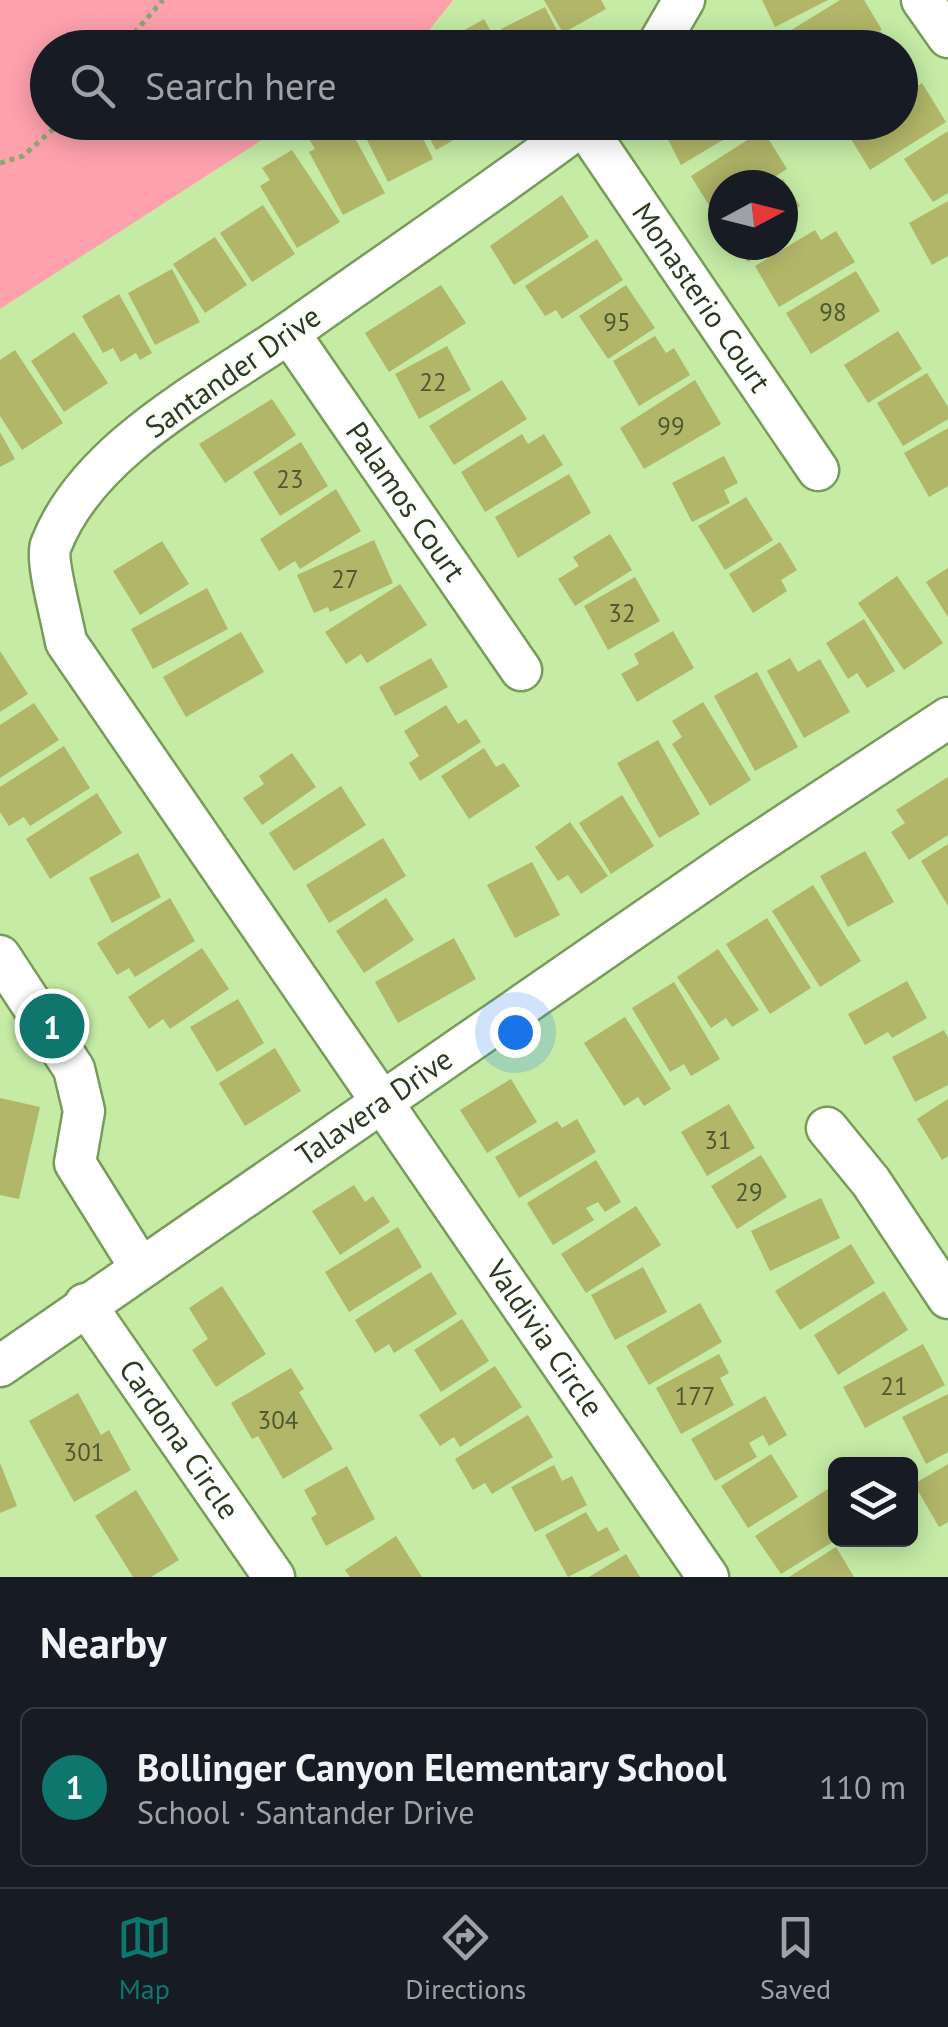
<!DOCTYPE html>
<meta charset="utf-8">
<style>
body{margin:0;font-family:"PT Sans",sans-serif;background:#242831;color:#f1f3f6}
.controls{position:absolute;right:30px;bottom:30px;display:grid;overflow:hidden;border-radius:15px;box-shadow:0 5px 25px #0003}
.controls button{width:90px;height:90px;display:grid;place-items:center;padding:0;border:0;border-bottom:2px solid #363941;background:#171b24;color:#f1f3f6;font:50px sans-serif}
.compass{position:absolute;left:708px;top:170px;width:90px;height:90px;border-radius:50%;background:#171b24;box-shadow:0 5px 25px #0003;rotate:83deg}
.you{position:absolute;left:515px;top:1032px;width:35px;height:35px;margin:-25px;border:8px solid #fff;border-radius:50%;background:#1a73e8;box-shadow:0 0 0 15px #1a73e833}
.badge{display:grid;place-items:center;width:65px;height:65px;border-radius:50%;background:#0f766e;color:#fff;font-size:32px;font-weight:700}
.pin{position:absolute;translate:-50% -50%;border:5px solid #fff;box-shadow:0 2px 10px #0006}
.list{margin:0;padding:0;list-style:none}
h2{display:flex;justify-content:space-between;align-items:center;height:130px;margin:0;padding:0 40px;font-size:42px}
h2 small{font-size:32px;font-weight:400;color:#9ea1a6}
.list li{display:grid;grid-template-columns:65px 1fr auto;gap:30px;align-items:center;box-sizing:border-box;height:160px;margin:0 20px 20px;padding:0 20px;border:2px solid #363941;border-radius:15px}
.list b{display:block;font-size:38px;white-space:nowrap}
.list p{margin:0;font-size:32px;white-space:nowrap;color:#9ea1a6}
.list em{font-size:32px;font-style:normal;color:#9ea1a6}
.icon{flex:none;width:55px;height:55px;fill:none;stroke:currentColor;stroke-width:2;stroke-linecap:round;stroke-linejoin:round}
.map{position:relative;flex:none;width:948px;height:1577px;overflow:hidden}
.search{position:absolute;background:#171b24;box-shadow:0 5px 25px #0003;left:30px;right:30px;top:30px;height:110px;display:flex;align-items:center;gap:25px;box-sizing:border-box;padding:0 35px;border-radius:55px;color:#9ea1a6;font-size:38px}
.sheet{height:310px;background:#171b24}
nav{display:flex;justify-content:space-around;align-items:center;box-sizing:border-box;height:140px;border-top:2px solid #363941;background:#171b24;font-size:28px;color:#9ea1a6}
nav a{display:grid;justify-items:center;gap:5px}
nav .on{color:#0f766e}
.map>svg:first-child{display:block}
.green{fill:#fea1ad}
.building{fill:#b1b669}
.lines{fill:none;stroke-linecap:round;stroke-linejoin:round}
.minor-casing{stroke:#789b59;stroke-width:45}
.path{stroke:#8aa671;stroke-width:5;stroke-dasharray:5 5;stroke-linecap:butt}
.minor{stroke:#fff;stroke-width:40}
.labels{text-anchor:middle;stroke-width:8;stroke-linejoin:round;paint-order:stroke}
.number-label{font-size:25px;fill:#4d5932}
.street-label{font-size:30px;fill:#2c3a1f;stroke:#fbfff8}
</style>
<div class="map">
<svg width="948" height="1577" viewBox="0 0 948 1577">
<rect width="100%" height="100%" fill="#c5eba5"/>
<path class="green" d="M0,0H453L427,33L404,47L48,48V122L288,123L0,309Z"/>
<g class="building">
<path d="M544,0H601L606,9L563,33Z"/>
<path d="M762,0H828L775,27Z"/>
<path d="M840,0H864L882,30L854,48H787L780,37Z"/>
<path d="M545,7L566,48H510L501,29Z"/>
<path d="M484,19L500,48H454L449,39Z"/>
<path d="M922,83L946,122L870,170L846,131L859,122H900V97Z"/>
<path d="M327,122H346L385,193L343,215L309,152L315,149L306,134Z"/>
<path d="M377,122H415L433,159L388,182L362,130Z"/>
<path d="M421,122H476L478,126L436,150Z"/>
<path d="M659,122H753L681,165Z"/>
<path d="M763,130L787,169L762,185H723V210L715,215L691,176Z"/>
<path d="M948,131V193L933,202L904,159Z"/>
<path d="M292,150L340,222L297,248L260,186L270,180L262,168Z"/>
<path d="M783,179L800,206L787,214L797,231L783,240V185H777Z"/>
<path d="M562,195L589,237L514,285L490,246Z"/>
<path d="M948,201V256L932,265L909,223Z"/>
<path d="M263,205L295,254L252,282L220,233Z"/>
<path d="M815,230L821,240L836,231L855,262L779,307L755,266Z"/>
<path d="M215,237L247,285L205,313L173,264Z"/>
<path d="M597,239L623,280L562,319L556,310L545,316L525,286Z"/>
<path d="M736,245H775L748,262Z"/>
<path d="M172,269L200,322L155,345L128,293Z"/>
<path d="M856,271L880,311L811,354L786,313Z"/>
<path d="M441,285L466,323L389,372L365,333Z"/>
<path d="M626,285L655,328L608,359L579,316Z"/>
<path d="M119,294L152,353L140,360L136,353L121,362L113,348L103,353L82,316Z"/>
<path d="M898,331L922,369L868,403L844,365Z"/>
<path d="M74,332L108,383L64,412L31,361Z"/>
<path d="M655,336L666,353L674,348L690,375L639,406L613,361Z"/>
<path d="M447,346L471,390L419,419L395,374Z"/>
<path d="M15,350L63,423L22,450L0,416V360Z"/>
<path d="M927,373L948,407V419L903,446L877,403Z"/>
<path d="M502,380L527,419L454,465L429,426Z"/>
<path d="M695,380L721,424L644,469L620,428Z"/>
<path d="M272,399L296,435L225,483L199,444Z"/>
<path d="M948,428V486L929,497L904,453Z"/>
<path d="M0,432L15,459L0,467Z"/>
<path d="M522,434L528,444L544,434L563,465L485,512L461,472Z"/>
<path d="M301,442L328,486L280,516L253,472Z"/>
<path d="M724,456L738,483L724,490L730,503L692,522L672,483Z"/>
<path d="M569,474L591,513L518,558L495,517Z"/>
<path d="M336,489L361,531L300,569L295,561L279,571L260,539Z"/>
<path d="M746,497L773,540L725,570L698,526Z"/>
<path d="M610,534L632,570L575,606L558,579L579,566L573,557Z"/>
<path d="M374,540L393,583L330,612L328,607L314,613L297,575Z"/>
<path d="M162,541L189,584L140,615L113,571Z"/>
<path d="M780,542L797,570L781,580L787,591L753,613L729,574Z"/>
<path d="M948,568V617L926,582Z"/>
<path d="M897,576L943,643L904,670L858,603Z"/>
<path d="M635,577L660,621L608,650L584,606Z"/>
<path d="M400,584L427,625L367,663L361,654L346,664L325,632Z"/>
<path d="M207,588L228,629L153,669L131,629Z"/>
<path d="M864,619L895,671L867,688L857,673L848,679L826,643Z"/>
<path d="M673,631L694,668L637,702L621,674L639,664L634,654Z"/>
<path d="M241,632L264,672L186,717L163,677Z"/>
<path d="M0,651L28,694L0,712Z"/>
<path d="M431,658L448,687L395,716L379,687Z"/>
<path d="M790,658L798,672L820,659L850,712L804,738L767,671Z"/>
<path d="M757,672L798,747L755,771L714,696Z"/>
<path d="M703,702L751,780L710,806L672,744L682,737L672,721Z"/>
<path d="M34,703L59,740L0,778V725Z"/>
<path d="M446,705L458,724L466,719L481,742L420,781L409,763L419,756L404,731Z"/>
<path d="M658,740L700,814L659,838L617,763Z"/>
<path d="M64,746L90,788L30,826L24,817L9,826L0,812V787Z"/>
<path d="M484,748L496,767L504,763L520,786L469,819L441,776Z"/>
<path d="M292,753L316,787L262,825L243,798L264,784L259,776Z"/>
<path d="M948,777V835L909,860L891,832L905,823L896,810Z"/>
<path d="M341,786L366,825L294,871L269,833Z"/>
<path d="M97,793L122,833L50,879L26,839Z"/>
<path d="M622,795L654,846L611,874L579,823Z"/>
<path d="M570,822L608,876L581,894L568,875L558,881L535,847Z"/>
<path d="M383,838L406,876L329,923L306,885Z"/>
<path d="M948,844V906L921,861Z"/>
<path d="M865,851L894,902L848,927L820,876Z"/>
<path d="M138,853L161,897L112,923L89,878Z"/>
<path d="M532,862L560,915L515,938L487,885Z"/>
<path d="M813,885L861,961L820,987L772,911Z"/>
<path d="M170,898L195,941L135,977L129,968L117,975L97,943Z"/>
<path d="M386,898L414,940L364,973L336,931Z"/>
<path d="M767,918L811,988L770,1014L726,944Z"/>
<path d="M454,938L476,979L398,1023L375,982Z"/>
<path d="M202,948L229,989L170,1029L163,1019L149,1029L128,997Z"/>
<path d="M718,949L759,1010L732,1027L726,1018L711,1028L677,977Z"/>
<path d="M907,981L927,1018L892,1038L888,1032L865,1045L848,1014Z"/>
<path d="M674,982L720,1059L691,1076L684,1064L670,1072L632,1008Z"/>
<path d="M238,999L264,1043L217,1072L190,1027Z"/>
<path d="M625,1017L671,1089L644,1106L638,1097L624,1106L584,1043Z"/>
<path d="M944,1030L948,1038V1085L915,1102L892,1057Z"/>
<path d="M275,1048L301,1091L245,1126L219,1083Z"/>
<path d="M511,1079L537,1122L487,1153L460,1110Z"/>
<path d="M0,1098L40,1107L19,1199L0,1195Z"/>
<path d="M948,1099V1156L942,1160L917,1119Z"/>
<path d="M729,1104L755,1148L707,1176L681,1132Z"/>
<path d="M577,1119L596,1152L519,1198L495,1157L557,1121L562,1128Z"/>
<path d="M761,1155L787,1197L737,1229L711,1186Z"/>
<path d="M596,1160L621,1202L605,1212L598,1202L586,1208L594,1220L553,1245L527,1203Z"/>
<path d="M354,1185L365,1202L373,1196L390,1222L340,1255L312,1211Z"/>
<path d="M821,1198L840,1238L770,1271L751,1231Z"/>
<path d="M636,1206L661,1245L586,1293L561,1254Z"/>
<path d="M398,1227L422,1267L349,1312L325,1272Z"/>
<path d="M851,1244L875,1283L800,1330L775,1291Z"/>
<path d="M643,1267L667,1312L615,1340L591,1295Z"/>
<path d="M431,1272L457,1314L394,1353L389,1344L375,1353L355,1320Z"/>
<path d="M222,1286L266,1354L216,1387L192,1350L208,1339L189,1308Z"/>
<path d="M884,1291L908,1330L838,1375L814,1335Z"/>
<path d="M700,1303L722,1342L649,1385L626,1346Z"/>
<path d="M462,1319L489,1361L441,1392L414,1350Z"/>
<path d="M923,1344L945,1385L865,1428L843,1387Z"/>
<path d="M719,1354L729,1373L720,1378L734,1405L681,1434L656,1388Z"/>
<path d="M495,1366L522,1407L460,1447L454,1437L440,1446L419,1415Z"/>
<path d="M291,1368L304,1389L299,1392L333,1449L283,1479L258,1436L252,1439L231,1403Z"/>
<path d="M78,1393L101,1435L109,1430L131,1470L74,1502L29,1421Z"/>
<path d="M948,1394V1452L926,1464L902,1417Z"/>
<path d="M765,1396L787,1435L769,1446L763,1435L749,1443L757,1457L715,1481L691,1439Z"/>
<path d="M528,1415L553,1457L492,1494L485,1483L473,1490L455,1459Z"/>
<path d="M771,1454L798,1497L748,1528L721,1486Z"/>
<path d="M0,1463L17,1506L0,1513Z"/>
<path d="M948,1464V1522L939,1527L914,1484Z"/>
<path d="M554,1465L562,1481L572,1476L587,1505L535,1532L511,1487Z"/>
<path d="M347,1466L375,1519L326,1546L311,1518L317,1514L304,1490Z"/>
<path d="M828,1489L836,1501V1540L781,1574L755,1536Z"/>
<path d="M136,1490L179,1560L151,1577H133L95,1516Z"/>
<path d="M586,1512L598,1532L607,1527L620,1550L568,1577L545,1535Z"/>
<path d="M396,1536L422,1577H350L345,1570Z"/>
<path d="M836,1547L854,1577H789Z"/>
<path d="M626,1554L640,1577H589Z"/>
</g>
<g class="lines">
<g class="minor-casing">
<g id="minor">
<path d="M922,0L948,37"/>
<path d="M656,48L684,0"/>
<path id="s1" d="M586,122C490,194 390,261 293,330C212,387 89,447 51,545C45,560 63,622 66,642L708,1577"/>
<path id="s2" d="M583,124L818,470"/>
<path id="s3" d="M289,333L521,670"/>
<path d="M0,956L74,1069L84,1111L75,1163L140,1267"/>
<path d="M827,1128L871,1182L948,1298"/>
<path id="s4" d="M85,1304L274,1577"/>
<path id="s5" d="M0,1366L737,857L948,718"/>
</g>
</g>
<g class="path">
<path d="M121,48L163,0"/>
<path d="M0,163L23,156L61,122"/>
</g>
<use href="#minor" class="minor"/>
</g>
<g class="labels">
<g class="number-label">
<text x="833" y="321">98</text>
<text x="617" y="331">95</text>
<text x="433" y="391">22</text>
<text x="671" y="435">99</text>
<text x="290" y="488">23</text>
<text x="345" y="588">27</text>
<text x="622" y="622">32</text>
<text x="718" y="1149">31</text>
<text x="749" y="1201">29</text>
<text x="894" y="1395">21</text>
<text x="695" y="1405">177</text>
<text x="278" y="1429">304</text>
<text x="84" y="1461">301</text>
</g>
<g class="street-label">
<text dy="10" stroke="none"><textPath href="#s2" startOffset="210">Monasterio Court</textPath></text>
<text transform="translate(233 372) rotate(-35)" y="10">Santander Drive</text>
<text dy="10" stroke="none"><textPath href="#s3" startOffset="205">Palamos Court</textPath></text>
<text dy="10" stroke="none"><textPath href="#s5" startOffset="455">Talavera Drive</textPath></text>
<text dy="10" stroke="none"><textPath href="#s1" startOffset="1632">Valdivia Circle</textPath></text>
<text dy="10" stroke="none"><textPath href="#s4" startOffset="165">Cardona Circle</textPath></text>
</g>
</g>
</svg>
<div class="controls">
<button><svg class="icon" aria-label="layers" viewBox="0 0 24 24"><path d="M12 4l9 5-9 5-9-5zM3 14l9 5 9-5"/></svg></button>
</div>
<svg class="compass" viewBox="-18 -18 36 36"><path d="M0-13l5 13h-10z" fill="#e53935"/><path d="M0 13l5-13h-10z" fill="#9ea1a6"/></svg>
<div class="you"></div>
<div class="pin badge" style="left:52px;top:1026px">1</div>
<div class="search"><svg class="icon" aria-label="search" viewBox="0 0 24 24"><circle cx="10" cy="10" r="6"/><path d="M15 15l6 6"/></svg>Search here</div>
</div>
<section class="sheet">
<h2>Nearby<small></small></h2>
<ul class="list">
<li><span class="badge">1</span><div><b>Bollinger Canyon Elementary School</b><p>School · Santander Drive</p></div><em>110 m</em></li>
</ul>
</section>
<nav>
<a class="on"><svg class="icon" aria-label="map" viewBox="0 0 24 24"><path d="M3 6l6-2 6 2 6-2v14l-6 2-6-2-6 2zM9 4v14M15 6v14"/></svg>Map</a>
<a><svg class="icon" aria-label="directions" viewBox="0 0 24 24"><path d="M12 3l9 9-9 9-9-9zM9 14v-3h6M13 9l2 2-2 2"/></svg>Directions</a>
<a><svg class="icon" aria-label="saved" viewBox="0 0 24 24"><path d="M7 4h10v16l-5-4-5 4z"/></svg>Saved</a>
</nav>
